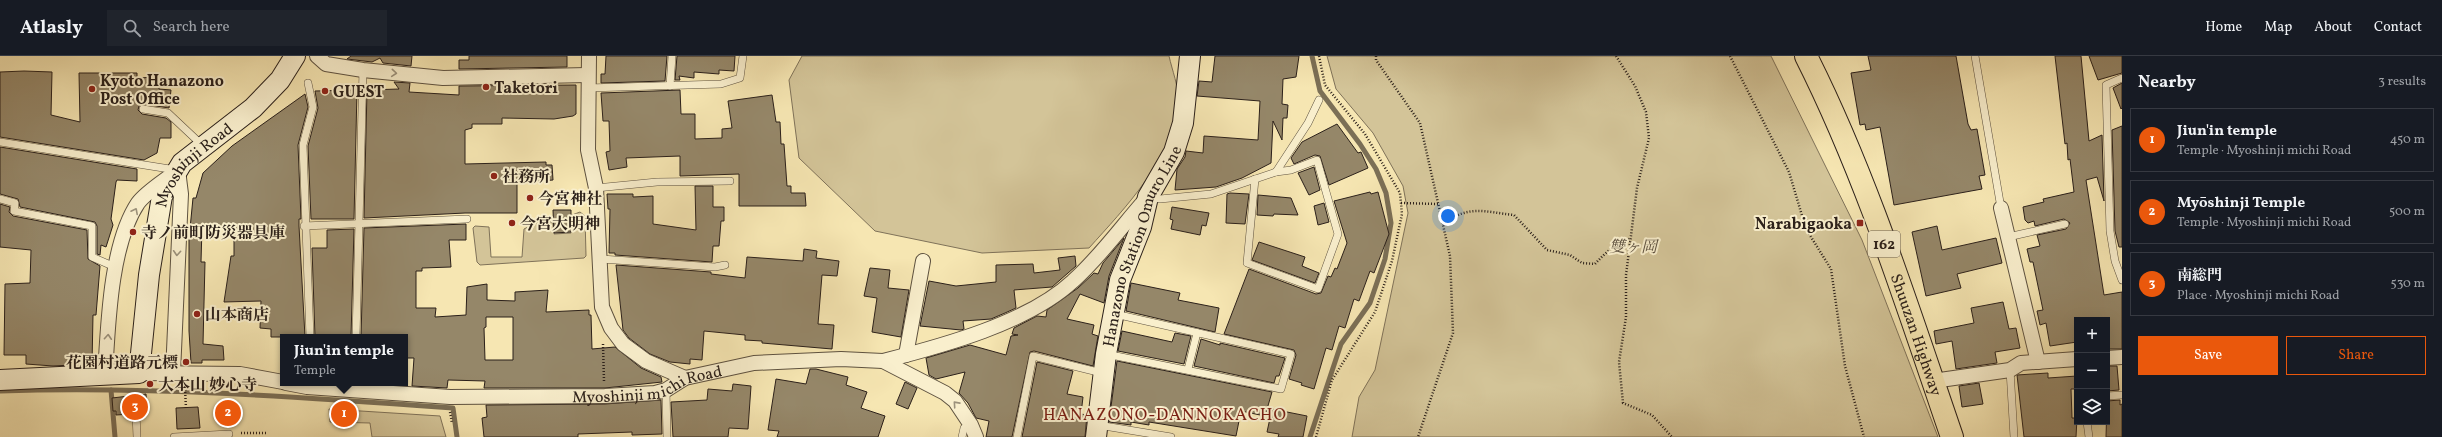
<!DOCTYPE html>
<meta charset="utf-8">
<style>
body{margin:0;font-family:Vollkorn,"Noto Serif JP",serif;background:#20242c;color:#f1f3f6}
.controls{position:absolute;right:12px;bottom:12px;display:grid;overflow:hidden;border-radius:0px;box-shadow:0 4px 16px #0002}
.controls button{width:36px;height:36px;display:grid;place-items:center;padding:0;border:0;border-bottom:1px solid #363941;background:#171b24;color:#f1f3f6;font:20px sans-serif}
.you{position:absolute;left:1448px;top:160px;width:14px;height:14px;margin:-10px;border:3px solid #fff;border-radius:50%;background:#1a73e8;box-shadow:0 0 0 6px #1a73e833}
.badge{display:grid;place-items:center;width:26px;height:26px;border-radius:50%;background:#ea580c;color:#fff;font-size:13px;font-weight:700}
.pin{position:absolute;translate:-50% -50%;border:2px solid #fff;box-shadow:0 1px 4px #0006}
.popup{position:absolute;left:280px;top:278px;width:128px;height:52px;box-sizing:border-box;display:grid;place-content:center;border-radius:0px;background:#171b24;filter:drop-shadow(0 1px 3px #0005);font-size:13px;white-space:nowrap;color:#9ea1a6}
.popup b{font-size:15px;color:#f1f3f6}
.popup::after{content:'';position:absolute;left:50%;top:100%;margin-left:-8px;border:8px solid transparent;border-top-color:#171b24}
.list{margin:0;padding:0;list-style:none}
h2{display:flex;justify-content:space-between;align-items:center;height:52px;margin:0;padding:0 16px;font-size:17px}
h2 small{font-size:13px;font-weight:400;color:#9ea1a6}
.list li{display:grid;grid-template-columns:26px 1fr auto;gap:12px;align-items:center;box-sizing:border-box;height:64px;margin:0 8px 8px;padding:0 8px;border:1px solid #363941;border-radius:0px}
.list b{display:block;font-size:15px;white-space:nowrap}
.list p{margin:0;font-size:13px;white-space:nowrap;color:#9ea1a6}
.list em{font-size:13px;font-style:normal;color:#9ea1a6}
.actions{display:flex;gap:8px;padding:12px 16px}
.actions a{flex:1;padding:9px 0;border:1px solid #ea580c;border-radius:0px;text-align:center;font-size:14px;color:#ea580c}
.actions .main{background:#ea580c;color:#fff}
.icon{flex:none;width:22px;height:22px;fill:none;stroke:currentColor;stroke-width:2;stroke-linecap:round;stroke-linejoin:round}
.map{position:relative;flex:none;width:2122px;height:381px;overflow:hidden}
header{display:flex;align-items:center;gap:24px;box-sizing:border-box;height:56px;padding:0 20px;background:#171b24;border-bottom:1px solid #363941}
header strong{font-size:19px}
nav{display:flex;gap:22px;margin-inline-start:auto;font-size:14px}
.search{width:280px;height:36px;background:#20242c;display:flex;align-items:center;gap:10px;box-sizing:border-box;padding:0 14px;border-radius:0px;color:#9ea1a6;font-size:15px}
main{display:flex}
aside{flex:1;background:#171b24}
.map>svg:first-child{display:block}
.green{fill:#d3c498;stroke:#7f7259}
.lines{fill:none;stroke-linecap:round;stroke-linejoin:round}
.stream{stroke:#7b6f56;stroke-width:5}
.building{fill:#958769;stroke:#2b201a;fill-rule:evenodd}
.lane-casing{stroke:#5e5240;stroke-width:8}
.street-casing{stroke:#5e5240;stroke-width:16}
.secondary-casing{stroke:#2b201a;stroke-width:22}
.highway-casing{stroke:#2b201a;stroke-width:24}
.path{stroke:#2b201a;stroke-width:2.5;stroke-dasharray:1 2;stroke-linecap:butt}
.lane{stroke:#f9efcd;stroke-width:7}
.street{stroke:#f9efcd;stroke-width:14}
.secondary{stroke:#f9efcd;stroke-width:20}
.highway{stroke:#f6e6b2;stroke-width:22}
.oneway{stroke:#9c927c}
.poi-dot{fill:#8f2418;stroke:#f9efcd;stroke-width:1.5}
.labels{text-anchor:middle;stroke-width:4;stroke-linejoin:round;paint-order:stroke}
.shield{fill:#f9efcd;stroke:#695e50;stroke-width:1}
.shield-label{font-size:15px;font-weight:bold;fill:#2b201a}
.poi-label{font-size:16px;font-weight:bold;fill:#2b201a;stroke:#f9efcd;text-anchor:start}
.street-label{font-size:16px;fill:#2b201a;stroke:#f9efcd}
.park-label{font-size:16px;font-style:italic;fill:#5d5140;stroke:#f9efcd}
.neighbourhood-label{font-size:17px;letter-spacing:1px;fill:#7a1f14;stroke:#f9efcd}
</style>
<header>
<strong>Atlasly</strong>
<div class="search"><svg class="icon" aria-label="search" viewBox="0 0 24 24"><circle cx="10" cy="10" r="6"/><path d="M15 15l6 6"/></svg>Search here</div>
<nav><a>Home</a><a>Map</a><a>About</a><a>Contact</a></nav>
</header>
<main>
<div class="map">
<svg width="2122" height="381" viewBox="0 0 2122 381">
<rect width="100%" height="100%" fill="#f6e6b2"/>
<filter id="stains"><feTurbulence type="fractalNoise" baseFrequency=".005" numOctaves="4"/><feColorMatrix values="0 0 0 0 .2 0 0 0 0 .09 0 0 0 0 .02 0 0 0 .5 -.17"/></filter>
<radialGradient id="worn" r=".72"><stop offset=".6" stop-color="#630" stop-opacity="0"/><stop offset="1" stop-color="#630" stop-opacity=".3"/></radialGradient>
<g class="green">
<path d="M802,0H1169C1172,14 1179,31 1178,45C1175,101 1124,153 1089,192L982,197L875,175L799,102L789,24Z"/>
<path d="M1327,0H1771L1862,184L1938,381H1352L1359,341L1375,314L1408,157L1403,130L1373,77L1336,33Z"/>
<path d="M580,156L585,160L586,200L584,202L480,209L477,206L473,172L475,170L489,171L491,201H522L524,173L544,163L553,167L554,178L571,177L572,159Z"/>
<path d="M329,353L440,360L446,381H372L370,367L330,366Z"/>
</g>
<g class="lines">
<g class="stream">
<path d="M111,334L115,381"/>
<path d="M0,335C151,330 302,341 453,352L457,381"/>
<path d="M1310,381L1341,288L1370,247L1385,203L1391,167L1386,137L1376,113L1360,88L1320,35L1312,0"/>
</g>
</g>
<g class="building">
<path d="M351,0H412L411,10L383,7L380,2L372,6L347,3Z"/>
<path d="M469,0H567V11L459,13V4H469Z"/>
<path d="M606,0H667L665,25L601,27V18H605Z"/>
<path d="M677,0H735L734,15L719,14V18L694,16V22L679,20L680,24H675Z"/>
<path d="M1215,0H1299L1296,21L1283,23L1282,48L1288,49L1287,62H1283L1282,84L1273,65L1271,107L1242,122L1216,131L1175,134L1177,113L1185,101L1186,95L1203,97L1204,80L1258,84L1260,45L1197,40L1199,25L1212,26Z"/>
<path d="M1868,0H1956L1968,68L1971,74L1977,73L1985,119L1979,120L1982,133L1894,149L1880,71L1866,74L1865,68L1860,69L1851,17L1871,14Z"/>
<path d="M2055,0H2081L2089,85L2102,79L2104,145L2097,121L2086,124L2104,239L2122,236V293H2107V264H2077V286L2050,290L2046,267L2040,269L2037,255L2043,254L2033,206H2030L2027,193L2040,190L2037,179L2066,173L2070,167L2064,163L2035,170L2034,165L2028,167L2025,164L2023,151L2044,146L2043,143L2074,136L2070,103L2068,104L2067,87L2065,88Z"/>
<path d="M2089,0H2122V17L2098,24Z"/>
<path d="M24,15L52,16L51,59L80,66L79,17H137V22L158,21L159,33L171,34L169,52L143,48L139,50L138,54L142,58L166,62L171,66V82H160L157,97L144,104L0,81V16Z"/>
<path d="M394,26L410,27L409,36L459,39V30L576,29V58L573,60L554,63L502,62V68H472V72L465,74V108L546,106V109H552L553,124L517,127V157H465L364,162L367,34L399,33Z"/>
<path d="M2122,27V52L2121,53L2113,32Z"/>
<path d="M357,34L354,163H311L308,90L318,52L315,35Z"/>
<path d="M680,34L681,58H695V83L722,82V73L732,72L728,45L772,39L776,66H780L781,88H784L787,130H791V137H805L806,150H739V118L680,120V100L626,102L627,111L609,114L606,96L610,95L609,65H603L601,37Z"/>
<path d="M305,38L308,51L298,89L301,163H299V170L305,281H271V273L260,272L261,245L224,246L231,200H234V172L202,171L201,206H205L203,288L223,290L224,304H202V307H191L189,275V183L193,142H196L203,117L232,90Z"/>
<path d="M1337,68L1358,97L1361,96L1368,112L1329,129L1320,100L1315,99L1294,108L1291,102L1302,86Z"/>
<path d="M2122,70V191H2119L2115,175L2112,74Z"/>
<path d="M0,91L137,113V125L117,124L116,126L111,163L113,169L106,191L101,189L100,199L97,198V170L95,166L20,151L18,143L0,138Z"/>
<path d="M1314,111L1320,134L1309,139L1298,117Z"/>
<path d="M695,130H713V151H724V165H721L719,190H713L712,206L615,199V197H609L610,153H608L607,138H633V141L653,140V168L696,174Z"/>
<path d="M1370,136L1371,138L1378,136L1389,178L1374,217L1370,215L1359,245L1354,243L1345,272L1339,270L1332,294L1326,292L1314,333L1301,329L1302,327L1289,323L1296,299L1294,294L1224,278L1249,213L1316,238L1321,237L1328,220L1331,221L1335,212L1337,213L1347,187L1334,145Z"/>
<path d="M1230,137L1249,138L1245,168L1226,167L1227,138Z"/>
<path d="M1258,139L1291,142L1298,159L1274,158L1273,160L1257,159Z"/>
<path d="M1324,147L1329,166L1318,169L1314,150Z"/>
<path d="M0,148L10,151L9,156L13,160L87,174L88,203L100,210L96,259H93L92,308L53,310L26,308V299H4L5,228L30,227L31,194L0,191Z"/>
<path d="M1172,151L1209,157L1206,170L1202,169L1200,179L1171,173L1173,164L1170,163Z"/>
<path d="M553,154H571V176L554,177Z"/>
<path d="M466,168V184H449L451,211L422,212V215H416V252H436L435,261L466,259L467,231L487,228V244L515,245V236L548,234L546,256L589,254V259H591L592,293L615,291L641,312L661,321L662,326L605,332H484L485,325L448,324L447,332L412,330L414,302H405V281H361L364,172ZM486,261H513V304H485L484,272L486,271Z"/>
<path d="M1937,170L1942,194L1996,182L2002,207L1957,218L1961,232L1926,240L1912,176Z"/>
<path d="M354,173L351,281H315L312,192H327V174Z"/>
<path d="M1124,182L1109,220L1104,247L1080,238L1067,263L1094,269L1092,278L1098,280L1093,310L1034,295L1030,296L1012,381H986L989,365L976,362L968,347L959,337L965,316L936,323L929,319L926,302L970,289L1006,299L1011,280L1018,279L1012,278L1014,272L1037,260L1046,261L1047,254L1078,232L1094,217L1098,218L1103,207Z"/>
<path d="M1259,186L1305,201L1302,210L1319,217L1315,227L1252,204Z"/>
<path d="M804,193L817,195L816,202L839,205L837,220L822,219L818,268L834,269L832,293L762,287V285L745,284V279L704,275L702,304L690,303V308L670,306L650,298L629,282L623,274L616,209L711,216V218L745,222L747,201L803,205Z"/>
<path d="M1075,200L1076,210L1052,231L1014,234L1016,252L1005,257L991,263L963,265L964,273L961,274L920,270L929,225L956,230L996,226V209L1033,208L1034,217L1060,214L1058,202Z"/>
<path d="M870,212L890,214L888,232L909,234L901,281L872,276L877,242L864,240Z"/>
<path d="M1131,227L1180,237L1178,244L1219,252L1215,276L1126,255Z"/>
<path d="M2003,246L2009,273L2016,272L2020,292L1995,296L1997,307L1956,313L1952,285L1936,288L1934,275L1974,267L1971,252Z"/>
<path d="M1122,275L1172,286L1175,277L1191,280L1184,308L1118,295Z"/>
<path d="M1201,283L1220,289V287L1285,302L1279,320H1276L1274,327L1194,310Z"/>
<path d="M1117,305L1272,336L1265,360L1241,355L1236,380L1149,366V369L1131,366V369L1109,366Z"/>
<path d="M1037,306L1073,315L1067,338L1083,341L1081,358L1087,359L1085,381H1022Z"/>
<path d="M2107,310H2117L2119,334L2107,335Z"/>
<path d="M810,313H816L848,321L846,329L867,336L861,352L885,360L878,381H777L779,375L768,374L776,323L806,328Z"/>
<path d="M2048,317V322L2077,320V333H2071L2072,362H2077L2076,381H2024L2017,319Z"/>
<path d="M905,326L917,332L908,353L896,348Z"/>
<path d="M1979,327L1983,348L1962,351L1959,330Z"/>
<path d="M733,328L751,330L748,373L729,372L728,381H673L671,346L707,344L708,333L732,335Z"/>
<path d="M146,338L147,357H141L136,352L131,358L116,359V355H113L112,342Z"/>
<path d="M661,344L662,378L632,379V376L578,378V381H484L482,362L487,361L486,349L605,348Z"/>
<path d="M2120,344V349L2122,348V381H2106L2107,345Z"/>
<path d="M198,351L200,372L177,373L176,352Z"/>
<path d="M1272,353L1307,360L1303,381H1278L1279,378L1267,376Z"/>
</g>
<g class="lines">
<g class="lane-casing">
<g id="lane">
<path d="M1975,0L2001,152"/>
<path d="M2122,22L2106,29L2110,175L2115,205L2122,224"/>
<path d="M308,27L313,51L303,89L310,281"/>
<path d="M670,30L672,0"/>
<path d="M588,32L721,28L740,22L743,0"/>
<path d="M143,53L168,57L202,89"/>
<path d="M0,86L176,114"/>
<path d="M1255,123L1247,207L1318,233L1338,178L1317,104L1291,114L1276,116"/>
<path d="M596,132L657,126L730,125"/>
<path d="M1150,141L1160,143L1211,138L1276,116L1308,67L1319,44"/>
<path d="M0,143L15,147L14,155L92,170V201L115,211"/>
<path d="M304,170L467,163"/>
<path d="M2008,181L2065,168"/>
<path d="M601,203L715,211L725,209"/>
<path d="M356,281L363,14"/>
<path d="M1106,298L1281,333L1291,298L1115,258"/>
<path d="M1188,313L1197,277"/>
<path d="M2010,314L2014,381"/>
<path d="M666,334L667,381"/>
<path d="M2107,340L2122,339"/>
<path d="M136,357L137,381"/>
<path d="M2087,366L2089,381"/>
<path d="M1098,369L1171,381"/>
<path d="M174,381L229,378"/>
<path d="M962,381L964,372L971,369"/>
<path d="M1017,381L1033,300L1102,317"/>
</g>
</g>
<g class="street-casing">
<g id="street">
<path d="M317,0L326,8L363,14L443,22L587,19"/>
<path d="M589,0L588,94L596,132L602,251L611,272L623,288L646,305L685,322"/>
<path d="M2001,152L2038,306"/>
<path d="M906,299L923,205"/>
<path d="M2107,302L2122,301"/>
<path d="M883,305C942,290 1028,267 1073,225C1100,201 1122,170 1146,143"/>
<path d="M139,317L240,318L283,326"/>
<path d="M105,320C108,270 110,189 138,147C147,135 166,124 178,114L181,138L173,317"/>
<path d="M1933,325L2010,314L2021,307L2077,303"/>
<path id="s1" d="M286,327L307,331L450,341L605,340L655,337L666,334L685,322L754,307L841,303L883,305L945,337L955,345L971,369L976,381"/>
</g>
</g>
<g class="secondary-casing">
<g id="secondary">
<path id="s2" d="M0,324L139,317L149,219L162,140L182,107L253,52L280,24L295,0"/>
<path id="s3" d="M1096,381L1106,298L1120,224L1141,171L1148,141L1174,96L1183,67L1190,0"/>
</g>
</g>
<g class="highway-casing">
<g id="highway">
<path id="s4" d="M1806,0C1867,121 1908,253 1952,381"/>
</g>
</g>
<g class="path">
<path d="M1376,0V4L1420,67L1450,200L1453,277L1418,381"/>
<path d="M1616,0L1635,30L1646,56L1649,82L1637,132L1626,219V261L1619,306L1623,347L1652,359L1672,381"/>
<path d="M1730,0L1789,116L1806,173L1831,213L1845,310L1864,381"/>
<path d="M575,141V147"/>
<path d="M1401,147L1438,148"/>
<path d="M1443,169C1467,148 1485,156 1514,159L1547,194L1570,199L1582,207L1595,208C1605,197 1615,188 1629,183"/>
<path d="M603,288L604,325"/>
<path d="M185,333L186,352"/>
<path d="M450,356L452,367"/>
<path d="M241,377H268"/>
<path d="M1316,381L1332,324L1375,256L1392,205L1402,158L1400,137L1365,78L1325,29L1319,0"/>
</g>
<use href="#lane" class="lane"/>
<use href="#street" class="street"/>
<use href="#secondary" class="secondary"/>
<use href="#highway" class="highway"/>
</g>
<defs><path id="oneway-chevron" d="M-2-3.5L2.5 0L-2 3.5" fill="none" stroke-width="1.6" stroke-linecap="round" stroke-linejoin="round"/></defs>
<g class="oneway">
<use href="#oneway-chevron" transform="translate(394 17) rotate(5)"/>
<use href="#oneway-chevron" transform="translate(135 155) rotate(-63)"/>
<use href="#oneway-chevron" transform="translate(177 197) rotate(94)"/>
<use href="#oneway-chevron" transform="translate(108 281) rotate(-86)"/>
<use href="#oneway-chevron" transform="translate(956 348) rotate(-132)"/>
</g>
<g class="poi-dot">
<circle cx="486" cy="31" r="4"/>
<circle cx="92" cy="33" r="4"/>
<circle cx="325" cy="35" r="4"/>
<circle cx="494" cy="120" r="4"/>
<circle cx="530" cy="142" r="4"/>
<circle cx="512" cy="167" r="4"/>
<rect x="1856" y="163" width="8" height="8" rx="2"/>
<circle cx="133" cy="176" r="4"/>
<circle cx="197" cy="258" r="4"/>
<circle cx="186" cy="306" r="4"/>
<circle cx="150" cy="328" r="4"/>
</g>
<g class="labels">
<rect class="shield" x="1868" y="175" width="32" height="26" rx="3"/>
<g class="shield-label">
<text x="1884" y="193">162</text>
</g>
<g class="poi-label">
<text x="100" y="30">Kyoto Hanazono<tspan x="100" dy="18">Post Office</tspan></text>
<text x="494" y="37">Taketori</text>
<text x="333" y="41">GUEST</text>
<text x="502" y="126">社務所</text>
<text x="538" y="148">今宮神社</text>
<text x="520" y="173">今宮大明神</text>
<text x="1852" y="173" text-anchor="end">Narabigaoka</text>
<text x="141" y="182">寺ノ前町防災器具庫</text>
<text x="205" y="264">山本商店</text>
<text x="178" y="312" text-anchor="end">花園村道路元標</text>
<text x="158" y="334">大本山 妙心寺</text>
</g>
<g class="street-label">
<text dy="6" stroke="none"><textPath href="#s2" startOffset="362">Myoshinji Road</textPath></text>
<text dy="6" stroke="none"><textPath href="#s3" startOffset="198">Hanazono Station Omuro Line</textPath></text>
<text dy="6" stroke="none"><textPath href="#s4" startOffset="300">Shuuzan Highway</textPath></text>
<text dy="6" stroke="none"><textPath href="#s1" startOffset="364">Myoshinji michi Road</textPath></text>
</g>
<g class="park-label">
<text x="1633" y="196">雙ヶ岡</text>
</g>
<g class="neighbourhood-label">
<text x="1165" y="364">HANAZONO-DANNOKACHO</text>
</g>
</g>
<rect width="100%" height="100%" filter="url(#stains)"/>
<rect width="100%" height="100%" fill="url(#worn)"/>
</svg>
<div class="controls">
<button>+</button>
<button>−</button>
<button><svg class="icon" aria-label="layers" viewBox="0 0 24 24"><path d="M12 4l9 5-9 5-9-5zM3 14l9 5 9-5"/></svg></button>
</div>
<div class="you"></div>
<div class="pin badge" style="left:344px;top:358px">1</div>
<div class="popup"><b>Jiun'in temple</b>Temple</div>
<div class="pin badge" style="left:228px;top:357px">2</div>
<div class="pin badge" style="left:135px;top:351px">3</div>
</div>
<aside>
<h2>Nearby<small>3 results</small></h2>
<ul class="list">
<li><span class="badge">1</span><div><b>Jiun'in temple</b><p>Temple · Myoshinji michi Road</p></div><em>450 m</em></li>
<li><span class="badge">2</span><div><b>Myōshinji Temple</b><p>Temple · Myoshinji michi Road</p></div><em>500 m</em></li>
<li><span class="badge">3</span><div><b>南総門</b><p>Place · Myoshinji michi Road</p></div><em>530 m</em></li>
</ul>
<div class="actions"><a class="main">Save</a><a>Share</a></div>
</aside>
</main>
